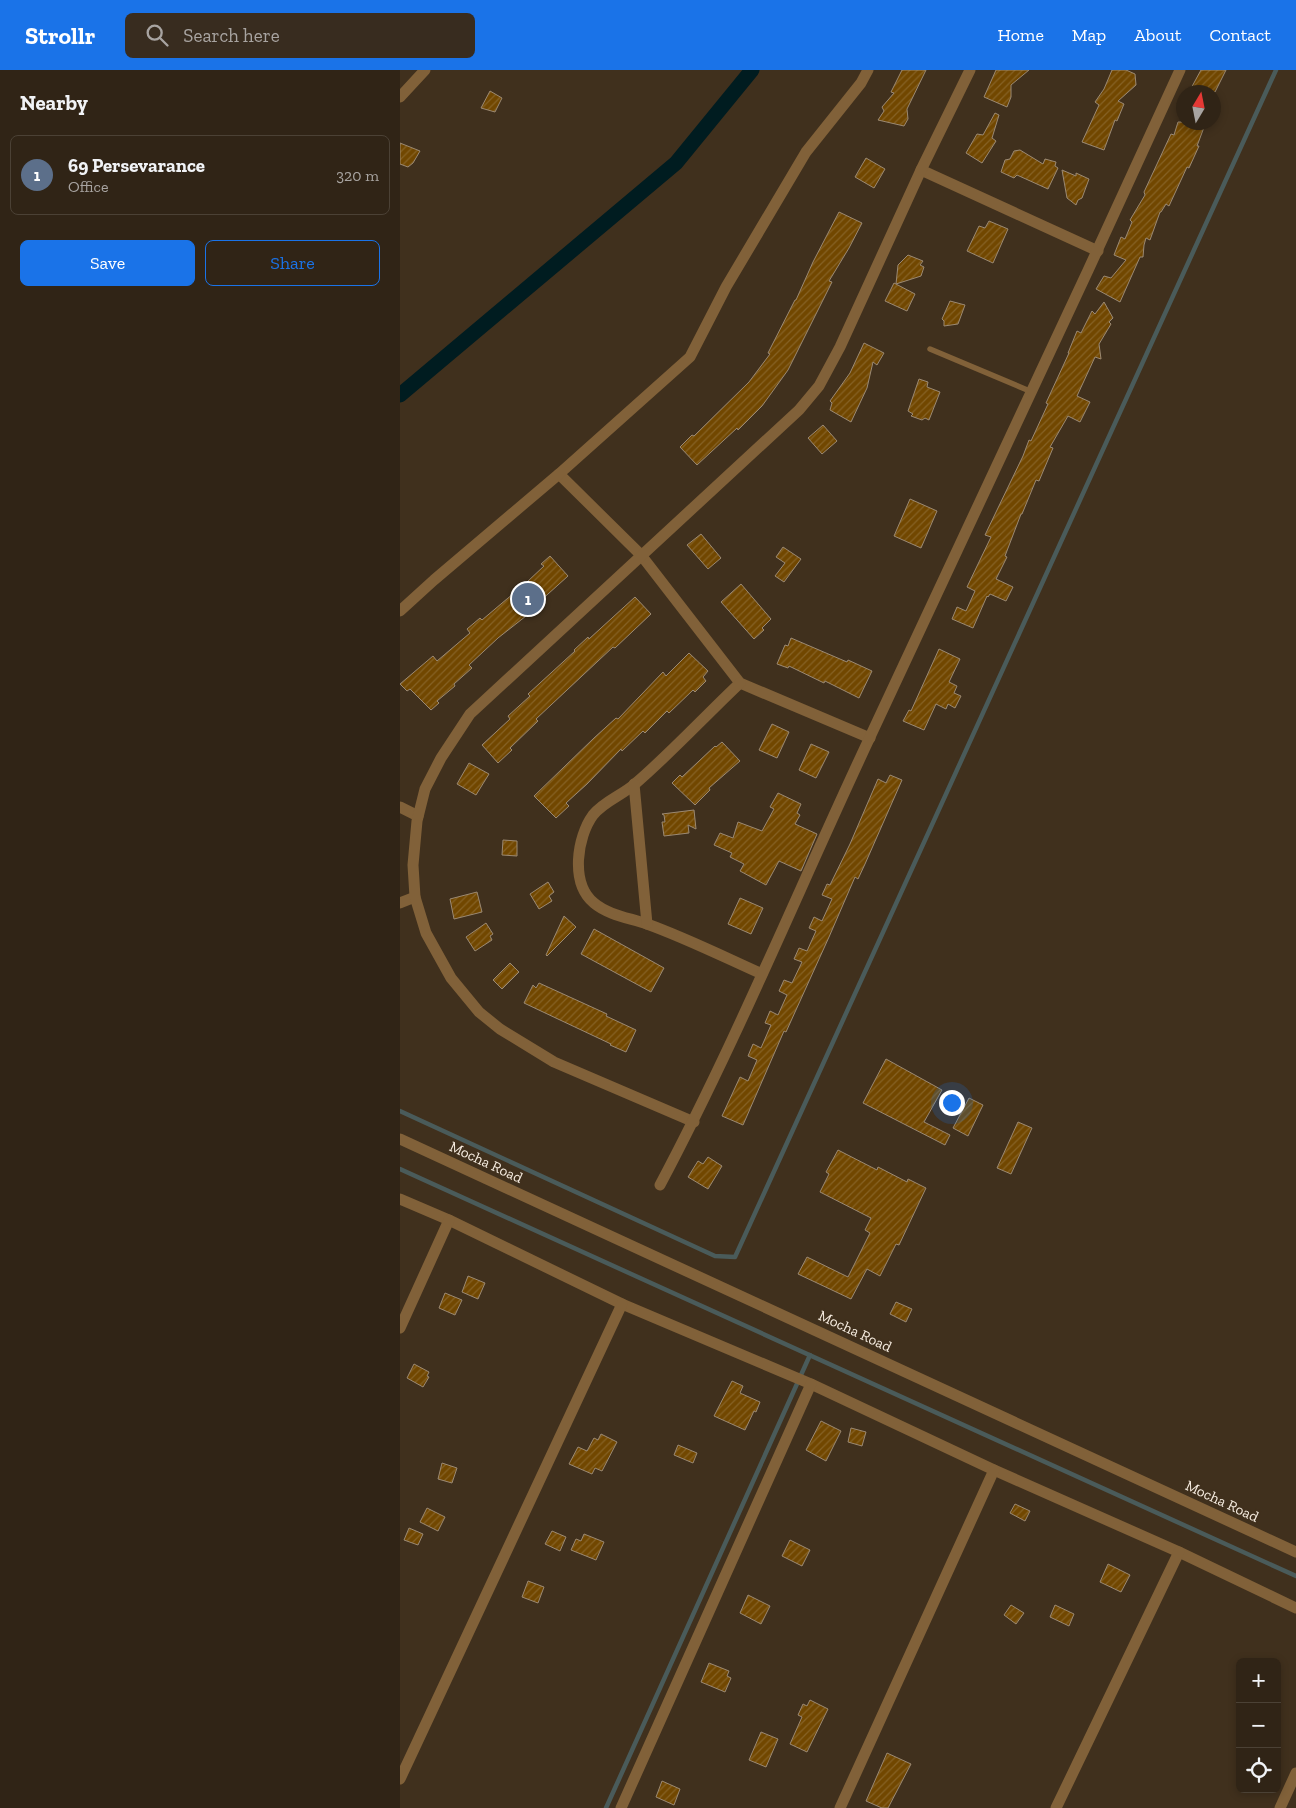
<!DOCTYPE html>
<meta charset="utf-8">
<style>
body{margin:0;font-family:"Zilla Slab",serif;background:#382c1f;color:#f1f3f6}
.controls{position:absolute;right:15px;bottom:15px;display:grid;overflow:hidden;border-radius:8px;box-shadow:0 2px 8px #0003}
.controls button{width:45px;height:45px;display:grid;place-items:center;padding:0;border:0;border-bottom:1px solid #4b4135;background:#302416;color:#f1f3f6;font:25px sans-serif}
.compass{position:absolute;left:776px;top:15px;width:45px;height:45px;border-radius:50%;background:#302416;box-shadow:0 2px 8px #0003;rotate:10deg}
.you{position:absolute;left:551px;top:1032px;width:18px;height:18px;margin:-12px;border:4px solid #fff;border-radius:50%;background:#1a73e8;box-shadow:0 0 0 8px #1a73e833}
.badge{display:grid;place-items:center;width:32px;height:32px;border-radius:50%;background:#1a73e8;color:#fff;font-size:16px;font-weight:700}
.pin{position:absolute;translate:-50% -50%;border:2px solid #fff;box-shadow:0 1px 5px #0006}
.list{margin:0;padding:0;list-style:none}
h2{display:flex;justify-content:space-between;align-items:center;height:65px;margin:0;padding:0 20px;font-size:21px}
h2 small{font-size:16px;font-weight:400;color:#a8a4a1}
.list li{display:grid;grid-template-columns:32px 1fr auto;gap:15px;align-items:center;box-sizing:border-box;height:80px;margin:0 10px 10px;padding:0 10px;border:1px solid #4b4135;border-radius:8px}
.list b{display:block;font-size:19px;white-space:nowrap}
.list p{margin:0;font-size:16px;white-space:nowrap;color:#a8a4a1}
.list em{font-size:16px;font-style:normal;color:#a8a4a1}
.actions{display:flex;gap:10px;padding:15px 20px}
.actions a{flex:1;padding:11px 0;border:1px solid #1a73e8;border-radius:8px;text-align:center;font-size:18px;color:#1a73e8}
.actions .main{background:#1a73e8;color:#fff}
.icon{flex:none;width:28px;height:28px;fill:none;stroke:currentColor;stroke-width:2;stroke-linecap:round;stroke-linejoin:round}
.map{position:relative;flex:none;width:896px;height:1738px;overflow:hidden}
header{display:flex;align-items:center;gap:30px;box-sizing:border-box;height:70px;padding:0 25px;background:#1a73e8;color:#fff}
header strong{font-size:24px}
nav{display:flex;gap:28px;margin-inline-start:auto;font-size:18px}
.search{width:350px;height:45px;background:#382c1f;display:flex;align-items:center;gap:12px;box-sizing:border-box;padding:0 18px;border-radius:8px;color:#a8a4a1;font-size:19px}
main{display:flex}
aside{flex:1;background:#302416}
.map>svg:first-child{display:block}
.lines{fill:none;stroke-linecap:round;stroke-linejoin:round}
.stream{stroke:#4a5b5a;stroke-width:4.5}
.canal{stroke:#001c20;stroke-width:15}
.building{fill:url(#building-hatch);stroke:#9b8973}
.service{stroke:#816139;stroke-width:5.5}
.minor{stroke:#816139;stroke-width:11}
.labels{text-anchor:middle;stroke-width:4.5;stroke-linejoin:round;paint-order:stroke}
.street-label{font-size:15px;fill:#f7ede1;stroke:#40301d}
</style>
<header>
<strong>Strollr</strong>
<div class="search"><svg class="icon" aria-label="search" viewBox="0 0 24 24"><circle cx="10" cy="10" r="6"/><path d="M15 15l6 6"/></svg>Search here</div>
<nav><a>Home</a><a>Map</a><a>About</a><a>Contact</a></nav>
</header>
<main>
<aside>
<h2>Nearby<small></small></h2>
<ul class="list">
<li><span class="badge" style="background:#5c6f8a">1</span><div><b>69 Persevarance</b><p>Office</p></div><em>320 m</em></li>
</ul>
<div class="actions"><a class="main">Save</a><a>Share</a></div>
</aside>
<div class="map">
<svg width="896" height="1738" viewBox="0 0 896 1738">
<defs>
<pattern id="building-hatch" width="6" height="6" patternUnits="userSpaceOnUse" patternTransform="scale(1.25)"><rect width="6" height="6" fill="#714700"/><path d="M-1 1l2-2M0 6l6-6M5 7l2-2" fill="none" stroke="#866225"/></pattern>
</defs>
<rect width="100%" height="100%" fill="#40301d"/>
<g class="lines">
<g class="stream">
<path d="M0,1041L315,1186L335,1187L876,0"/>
<path d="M0,1099L896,1506"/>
<path d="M206,1738L410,1285"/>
</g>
<path class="canal" d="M0,325L276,93L352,0"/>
</g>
<g class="building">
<path d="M502,0H526L507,39L508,49L504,56L478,50L484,41L482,37L494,23L491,22Z"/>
<path d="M596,0H629L611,15V27L607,37L584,27Z"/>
<path d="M712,0H726L735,4L736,15L718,31L724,34L717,51L715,50L704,80L682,72L699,35L695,32L704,19Z"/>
<path d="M801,0H826L815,22H789Z"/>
<path d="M90,21L102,28L95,42L81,38Z"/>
<path d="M595,43L599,45L592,68L596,71L582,93L566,83L577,64L583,65Z"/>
<path d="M778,52H806L797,76H799L789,98L787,97L769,136L766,134L761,142H760L750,170L746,168L744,175L743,187H740L720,232L696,219L704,206L711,208L726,190L714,185L721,167L725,169L732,152L730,150L745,125L744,122L771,64L774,65Z"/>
<path d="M0,73L20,81L13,93L8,97L0,94Z"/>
<path d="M620,80L643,94L645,89L656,92L655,96L658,98L648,119L617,105L614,108L601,102L605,90L610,89L614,81Z"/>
<path d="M466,88L485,99L474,118L455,107Z"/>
<path d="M662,100L676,106V103L689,109L682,128L678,130L676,135L667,128Z"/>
<path d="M439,142L462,153L449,178L429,211L432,212L388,300L362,336L338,360L337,358L297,395L280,377L292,365L294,366L349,312L370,284L368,283L395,230H396L413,192Z"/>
<path d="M589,151L608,159L593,193L567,181L579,156L585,158Z"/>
<path d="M508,185L523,191L520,195L524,197L521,206L496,214L498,195Z"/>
<path d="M494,213L515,224L507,241L485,231Z"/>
<path d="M550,231L565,235L558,254L544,256V251L542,249Z"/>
<path d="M704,232L713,248L709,252L711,254L699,274L701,289L695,287L677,326L690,332L680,352L668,346L650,377L653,378L639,411L636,410L622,444H621L605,486L607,487L596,509L613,517L606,531L590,524L588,527L587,526L573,558L552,549L557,537L566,541L575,521L567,517L591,467L585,465L623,386L629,370L631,371L648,334L646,333L669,283H668L677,261L681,263L692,241L695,244Z"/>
<path d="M464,273L484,283L477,295L473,292L467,318L451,352L430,340L432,333L430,331L450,303Z"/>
<path d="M519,309L528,312L527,317L540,322L529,350L525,348L522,350L511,346L513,344L508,341Z"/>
<path d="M423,355L437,371L422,384L408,368Z"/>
<path d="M510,429L537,441L521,478L494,466Z"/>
<path d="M301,464L321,488L308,499L287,475Z"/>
<path d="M383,477L401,489L384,512L375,506L385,493L376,487Z"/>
<path d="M150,486L168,506L138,533L140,535L98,568L69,595L72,598L54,614L55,616L37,631L39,633L31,640L10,619L7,621L0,614L33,586L37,591L70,563L67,559L80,548L82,550L127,512L144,496L141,494Z"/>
<path d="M341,514L371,549L362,558L364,560L354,569L321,532Z"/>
<path d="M235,527L251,544L215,578L213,577L136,649L138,651L110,678L112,680L98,693L82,675L110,649L108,646L130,626L128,624L175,581L174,580L188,567L189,569Z"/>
<path d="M391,568L447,592L448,590L472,601L459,628L425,611L424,613L389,596L388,598L377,594L385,575L388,576Z"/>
<path d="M539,579L560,589L549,612L557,616L554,623L561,626L555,638L548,634L546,639L536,634L524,660L503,651L509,640L511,641Z"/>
<path d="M289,583L308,601L303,607L306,611L295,622L293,620L269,643L267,641L245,663L243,661L222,681L221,679L187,714L166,733L169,736L156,748L134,726L194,668L216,648L218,649L263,602L266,606Z"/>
<path d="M372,654L389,662L377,688L359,680Z"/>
<path d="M322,672L340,691L309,718L310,720L295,735L272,713L280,705L282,707L315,676L316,677Z"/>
<path d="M411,674L429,682L416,708L399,700Z"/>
<path d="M69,693L89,704L76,725L57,714Z"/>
<path d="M490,705L502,710L465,794L458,809L455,807L429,867L386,962L384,961L343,1055L322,1046L340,1007L348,1011L357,990L348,986L353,974L361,978L371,955L365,953L370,941L378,945L387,925L379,921L384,910L392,913L402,892L394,889L399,878L407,881L416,861L409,858L414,847L422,851L432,829L422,825L427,814L430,815L450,774L478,709L486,713Z"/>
<path d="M378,723L401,734L397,743L400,745L395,754L417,764L401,801L379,791L366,815L340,801L344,794L330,787L332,783L314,775L320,763L333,768L338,752L362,761L374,739L370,737Z"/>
<path d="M294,740L296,759L288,755L289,763L264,766L262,752H265L264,745L262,744Z"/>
<path d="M103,770L117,771V786L102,785Z"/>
<path d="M148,812L154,822L149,826L152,831L139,839L130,824Z"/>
<path d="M77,822L82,842L54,849L50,829Z"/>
<path d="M340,828L363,838L351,864L328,854Z"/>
<path d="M164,846L176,857L147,886L146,885Z"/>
<path d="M86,853L93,864L90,866L92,870L75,881L66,867Z"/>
<path d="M194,859L264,898L251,922L181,884Z"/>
<path d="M110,893L119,902L102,919L93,910Z"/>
<path d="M139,913L207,944L206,946L236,960L226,982L210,975L211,974L124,933L133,915L136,918Z"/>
<path d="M486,989L542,1020L524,1052L550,1065L545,1075L463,1033Z"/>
<path d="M569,1028L583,1035L568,1066L553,1058Z"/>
<path d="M618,1052L632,1058L611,1104L597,1098Z"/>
<path d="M438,1080L477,1100L478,1097L507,1112L508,1109L526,1118L499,1175L496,1174L480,1206L467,1199L451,1229L398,1204L407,1187L448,1207L470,1163L465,1160L471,1148L420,1122L429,1104L426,1102Z"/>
<path d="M308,1087L322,1096L308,1119L288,1107L298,1091L303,1094Z"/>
<path d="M68,1206L85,1213L78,1229L62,1222Z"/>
<path d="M45,1223L62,1230L55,1245L39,1238Z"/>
<path d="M496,1232L512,1239L506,1252L490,1244Z"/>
<path d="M14,1294L29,1302L27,1306L29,1307L23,1317L7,1308Z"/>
<path d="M332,1311L343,1316L340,1323L360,1332L356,1342L354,1341L345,1360L314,1346Z"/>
<path d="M421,1351L441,1361L426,1391L406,1380Z"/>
<path d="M451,1358L466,1362L462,1376L448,1372Z"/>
<path d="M201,1364L217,1372L202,1401L195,1398L192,1404L169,1394L178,1377L187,1381L194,1368L198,1370Z"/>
<path d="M278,1375L297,1383L293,1393L274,1385Z"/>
<path d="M42,1393L57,1398L52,1413L38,1409Z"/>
<path d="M615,1434L630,1441L625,1451L610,1443Z"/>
<path d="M27,1438L45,1447L38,1461L20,1452Z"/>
<path d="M9,1458L23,1464L18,1475L4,1470Z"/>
<path d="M152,1461L166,1467L160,1481L145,1474Z"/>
<path d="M184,1464L204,1472L196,1490L171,1480L176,1469L181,1471Z"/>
<path d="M390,1470L410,1480L402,1496L382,1486Z"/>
<path d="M708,1494L730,1505L721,1522L700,1512Z"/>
<path d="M128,1511L144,1517L138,1533L122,1527Z"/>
<path d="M348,1525L370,1536L361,1554L340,1543Z"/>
<path d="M611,1535L624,1543L616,1554L604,1545Z"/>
<path d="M655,1535L674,1544L669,1556L650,1547Z"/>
<path d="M309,1593L329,1601L327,1606L331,1608L325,1622L301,1612Z"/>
<path d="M410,1630L428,1639L407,1682L390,1674L402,1647L398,1645L403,1634L407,1636Z"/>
<path d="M361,1662L378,1669L366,1697L349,1690Z"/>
<path d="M487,1683L511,1694L488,1738H482L466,1731Z"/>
<path d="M262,1711L280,1719L274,1735L256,1727Z"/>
</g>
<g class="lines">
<path class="service" d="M530,279L632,322"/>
<g class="minor">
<path d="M0,27L25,0"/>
<path d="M521,100L698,181"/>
<path d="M159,404L241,485L340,613L470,668"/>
<path d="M0,541L34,510L159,404L290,287L326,217L406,82L461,13L468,0"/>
<path d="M340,613C305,646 272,682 236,713C223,725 204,731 193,745C177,767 170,813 194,833C208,845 230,848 247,854C286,868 324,887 362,904"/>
<path d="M234,714L247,854"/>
<path d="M0,737L18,746"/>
<path d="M0,833L15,827"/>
<path d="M294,1052L154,992L100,959L79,942L51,908L26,863L15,827L13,795L17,751L25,719L41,688L70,644L399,340L419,316L440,277L521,100L570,0"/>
<path d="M0,1069L896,1482"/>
<path d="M260,1115C337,970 400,816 470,667C575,446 678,223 780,0"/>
<path d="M0,1129L49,1150L222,1234L411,1314L594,1400L779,1482L896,1538"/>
<path d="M0,1258L49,1150"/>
<path d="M0,1709L222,1234"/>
<path d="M221,1738L411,1314"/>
<path d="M440,1738L594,1400"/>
<path d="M656,1738L779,1482"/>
<path d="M880,1738L896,1703"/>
</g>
</g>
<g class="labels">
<g class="street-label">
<text transform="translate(86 1092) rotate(25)" y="5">Mocha Road</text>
<text transform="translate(455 1261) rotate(25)" y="5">Mocha Road</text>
<text transform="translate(822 1431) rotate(25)" y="5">Mocha Road</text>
</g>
</g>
</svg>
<div class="controls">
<button>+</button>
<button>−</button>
<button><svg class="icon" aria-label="locate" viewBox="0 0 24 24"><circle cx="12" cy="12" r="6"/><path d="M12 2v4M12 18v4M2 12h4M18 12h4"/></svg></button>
</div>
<svg class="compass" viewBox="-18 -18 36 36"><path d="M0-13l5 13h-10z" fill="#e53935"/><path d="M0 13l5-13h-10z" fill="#a8a4a1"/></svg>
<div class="you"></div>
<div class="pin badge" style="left:128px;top:529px;background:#5c6f8a">1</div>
</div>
</main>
